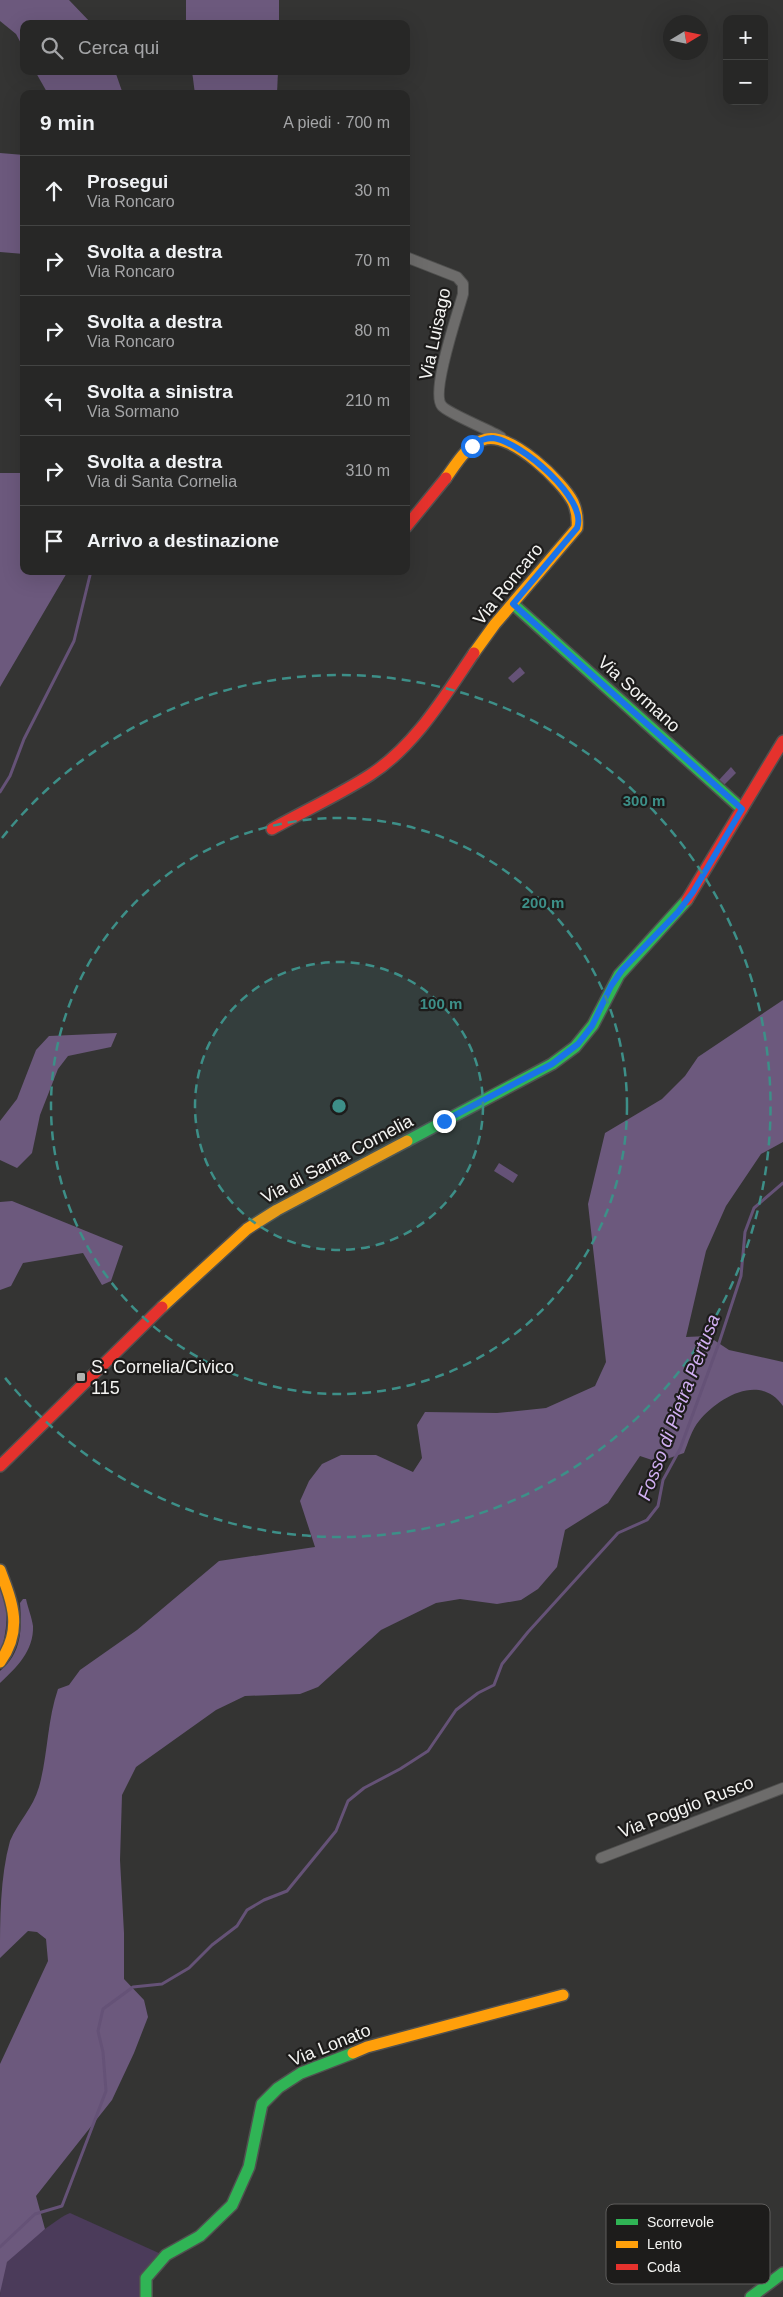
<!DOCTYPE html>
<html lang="it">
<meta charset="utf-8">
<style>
body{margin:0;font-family:Arial,sans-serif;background:#2f2f2e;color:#f1f3f6}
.controls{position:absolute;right:15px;top:15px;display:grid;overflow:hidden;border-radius:10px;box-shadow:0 5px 20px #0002}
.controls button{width:45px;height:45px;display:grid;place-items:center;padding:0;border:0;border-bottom:1px solid #434443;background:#272726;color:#f1f3f6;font:25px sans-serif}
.compass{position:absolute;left:663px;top:15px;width:45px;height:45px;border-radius:50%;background:#272726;box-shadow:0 5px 20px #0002;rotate:80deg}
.stop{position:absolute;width:15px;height:15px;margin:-11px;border:4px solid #1a73e8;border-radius:50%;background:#fff}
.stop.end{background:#1a73e8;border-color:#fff;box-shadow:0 1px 5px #0008}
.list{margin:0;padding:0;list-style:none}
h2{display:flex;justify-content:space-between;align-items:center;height:65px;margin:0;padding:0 20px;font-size:21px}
h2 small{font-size:16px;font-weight:400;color:#a4a5a7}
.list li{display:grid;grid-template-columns:32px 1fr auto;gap:15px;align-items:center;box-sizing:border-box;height:70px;padding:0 20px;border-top:1px solid #434443}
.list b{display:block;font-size:19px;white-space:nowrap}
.list p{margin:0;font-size:16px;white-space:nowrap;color:#a4a5a7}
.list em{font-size:16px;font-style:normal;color:#a4a5a7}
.icon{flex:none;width:28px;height:28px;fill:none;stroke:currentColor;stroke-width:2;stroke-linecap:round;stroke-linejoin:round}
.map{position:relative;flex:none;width:783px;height:2297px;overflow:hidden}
.search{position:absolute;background:#272726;box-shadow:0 5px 20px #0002;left:20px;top:20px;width:390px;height:55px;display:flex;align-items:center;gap:12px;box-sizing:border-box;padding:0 18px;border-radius:10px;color:#a4a5a7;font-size:19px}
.panel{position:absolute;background:#272726;box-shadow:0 5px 20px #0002;left:20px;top:90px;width:390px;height:485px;border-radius:10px}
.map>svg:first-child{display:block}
.green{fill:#4b3b5a}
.forest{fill:#6c597d}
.water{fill:#655277}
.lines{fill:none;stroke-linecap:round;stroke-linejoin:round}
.stream{stroke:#655277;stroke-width:3}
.street-casing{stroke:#50504f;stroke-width:12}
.fast-casing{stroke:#50504f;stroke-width:14}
.slow-casing{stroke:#50504f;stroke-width:14}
.jam-casing{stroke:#50504f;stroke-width:14}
.street{stroke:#6d6c6b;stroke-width:10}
.fast{stroke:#30b455;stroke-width:11}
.slow{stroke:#ff9f0a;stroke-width:11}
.jam{stroke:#e5322d;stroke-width:11}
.route{stroke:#1a73e8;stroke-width:6}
.ring{fill:none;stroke:#3d8f88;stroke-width:2.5;stroke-dasharray:9 6}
.poi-dot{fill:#b1b1af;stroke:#1d1c1b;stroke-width:2}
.labels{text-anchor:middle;stroke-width:4.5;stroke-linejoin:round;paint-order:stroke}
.street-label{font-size:18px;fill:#f4f4f2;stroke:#1d1c1b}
.poi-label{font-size:18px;fill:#f4f4f2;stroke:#1d1c1b;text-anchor:start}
.water-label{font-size:19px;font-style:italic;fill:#d1aff2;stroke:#1d1c1b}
.key{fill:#1d1c1b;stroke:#5e5d5c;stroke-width:1}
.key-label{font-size:14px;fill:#f4f4f2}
.centre{fill:#3d8f88;stroke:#1d1c1b;stroke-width:2.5}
.ring-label{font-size:15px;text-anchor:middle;font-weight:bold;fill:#3d8f88;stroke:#1d1c1b;stroke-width:4.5;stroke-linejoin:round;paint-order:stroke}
</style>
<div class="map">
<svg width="783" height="2297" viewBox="0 0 783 2297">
<rect width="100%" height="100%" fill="#343433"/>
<path class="green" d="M70,2213L161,2254L139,2297H0C0,2288 3,2270 7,2262C12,2253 60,2216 70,2213Z"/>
<g class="forest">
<path d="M0,0H69L92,24H24V49L16,34L0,21Z"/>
<rect x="186" y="0" width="93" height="24"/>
<path d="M35,71H115L123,94H48Z"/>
<path d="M192,71H278L277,94H195Z"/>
<path d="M0,153L24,155V254L0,252Z"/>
<path d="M0,473H24V571H68L0,687Z"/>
<path d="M783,1000V1142L761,1154L726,1206L706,1251L686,1337L708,1336L729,1350L783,1362V1406C760,1373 719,1397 699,1421C692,1429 688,1443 684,1453L658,1462L640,1456L608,1503L565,1530L557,1567L538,1589L521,1600L497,1604L460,1599L436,1603L381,1630L318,1687L300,1694L245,1696L216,1710L136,1767L122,1795L120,1860L124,1933V1979L144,2000L148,2017L134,2053L112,2100L36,2196L45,2229L7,2262L0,2293V2064L48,1961L46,1939L37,1932L28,1931L0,1958C0,1920 0,1877 10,1841C18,1822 33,1808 39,1787C48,1755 47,1721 58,1689L69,1685L80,1670L137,1630L219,1561L315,1547L300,1501L309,1481L322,1464L341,1455H376L413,1472L422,1458L417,1425L425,1412L497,1413L546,1408L595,1386L606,1362L588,1204L605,1133L662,1099L685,1076L698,1057Z"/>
<path d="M117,1033L111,1047L68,1056L58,1069L40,1115L32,1153L17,1168L0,1160V1121L17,1099L36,1050L49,1036Z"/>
<path d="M12,1201L123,1246L111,1281L102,1285L83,1253L23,1263L11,1286L0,1290V1202Z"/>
<path d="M0,1583C10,1604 7,1627 2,1649L0,1651Z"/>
<path d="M23,1599H26C28,1608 32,1618 33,1626C34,1651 16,1668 0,1683V1671C22,1653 22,1629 20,1603Z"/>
</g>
<g class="water">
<path d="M520,667L525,673L513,683L508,678Z"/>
<path d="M731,767L736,773L724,785L719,780Z"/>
<path d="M499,1163L518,1175L513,1183L494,1171Z"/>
</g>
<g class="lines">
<g class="stream">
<path d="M0,792L10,776L24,739L74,641L91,571"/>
<path d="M0,2247L35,2214L62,2206L106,2091L103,2052L98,2031L103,2009L133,1987L162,1984L189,1968L212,1945L237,1926L247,1910L264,1900L287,1891L336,1831L348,1801L364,1788L400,1769L428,1751L456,1710L478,1693L494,1685L502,1664L528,1632L618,1533L647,1520L658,1506L663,1480L680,1449L719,1343L741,1276L745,1232L754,1208L783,1183"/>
</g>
<g class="street-casing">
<g id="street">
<path d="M406,257L457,277L463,284V294C458,313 430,393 442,406C449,414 488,429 501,437"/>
<path d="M601,1858L783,1788"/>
</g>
</g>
<g class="fast-casing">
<g id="fast">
<path d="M513,604L742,809"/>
<path d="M407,1141L552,1064L575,1047L593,1025L619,975L687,900"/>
<path d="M146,2297V2278L166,2255L200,2236L232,2205L249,2167L262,2104L278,2088L301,2073L353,2053"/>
<path d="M751,2297L783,2273"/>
</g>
</g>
<g class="slow-casing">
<g id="slow">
<path d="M446,478C456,464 468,443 486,439C512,433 562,481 573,502C577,511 578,518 577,528L495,624L474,653"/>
<path d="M162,1307L247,1229L277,1210L407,1141"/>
<path d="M0,1570C13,1604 23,1630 0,1662"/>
<path d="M353,2053L367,2047L563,1995"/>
</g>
</g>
<g class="jam-casing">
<g id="jam">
<path d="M406,527L446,478"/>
<path d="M272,829C304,811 339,795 370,775C415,746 444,697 474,653"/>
<path d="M687,900L783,741"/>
<path d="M0,1466L162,1307"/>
</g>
</g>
<use href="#street" class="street"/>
<use href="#fast" class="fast"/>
<use href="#slow" class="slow"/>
<use href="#jam" class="jam"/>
</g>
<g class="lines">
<path class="route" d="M444,1121L552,1064L578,1044L592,1026L611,986L622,970L678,912L693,892L742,809L513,604L577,528C589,500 520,441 493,438C485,438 478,441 472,446"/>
</g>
<circle cx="339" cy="1106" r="144" fill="#3d8f88" fill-opacity=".12"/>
<g class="ring">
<circle cx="339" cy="1106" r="144"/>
<circle cx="339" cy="1106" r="288"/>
<path d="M2 838A431 431 0 1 1 2 1374"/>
</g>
<rect class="poi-dot" x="76" y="1372" width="10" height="10" rx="2.5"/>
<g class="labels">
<g class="street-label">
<text transform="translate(435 334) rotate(-78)" y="6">Via Luisago</text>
<text transform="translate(508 584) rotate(-51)" y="6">Via Roncaro</text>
<text transform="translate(639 694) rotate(42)" y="6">Via Sormano</text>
<text transform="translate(337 1159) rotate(-28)" y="6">Via di Santa Cornelia</text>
<text transform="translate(686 1807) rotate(-21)" y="6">Via Poggio Rusco</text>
<text transform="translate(330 2045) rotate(-22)" y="6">Via Lonato</text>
</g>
<g class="poi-label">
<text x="91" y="1373">S. Cornelia/Civico<tspan x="91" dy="21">115</tspan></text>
</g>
<g class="water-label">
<text transform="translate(678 1407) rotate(-69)" y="7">Fosso di Pietra Pertusa</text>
</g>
</g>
<rect x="606" y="2204" width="164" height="80" rx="8" class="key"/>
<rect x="616" y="2219" width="22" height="6" fill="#30b455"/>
<rect x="616" y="2241" width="22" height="7" fill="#ff9f0a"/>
<rect x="616" y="2264" width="22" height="6" fill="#e5322d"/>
<g class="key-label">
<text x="647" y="2227">Scorrevole</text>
<text x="647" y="2249">Lento</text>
<text x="647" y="2272">Coda</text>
</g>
<circle cx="339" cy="1106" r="8" class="centre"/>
<g class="ring-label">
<text x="644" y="806">300 m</text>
<text x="543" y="908">200 m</text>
<text x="441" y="1009">100 m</text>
</g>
</svg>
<div class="controls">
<button>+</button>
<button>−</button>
</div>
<svg class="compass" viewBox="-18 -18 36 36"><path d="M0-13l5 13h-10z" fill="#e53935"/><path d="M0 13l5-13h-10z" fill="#a4a5a7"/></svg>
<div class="stop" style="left:472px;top:446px"></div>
<div class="stop end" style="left:444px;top:1121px"></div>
<div class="search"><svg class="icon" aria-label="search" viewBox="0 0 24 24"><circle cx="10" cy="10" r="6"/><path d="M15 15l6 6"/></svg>Cerca qui</div>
<section class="panel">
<h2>9 min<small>A piedi · 700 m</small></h2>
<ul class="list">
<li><svg class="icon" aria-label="ahead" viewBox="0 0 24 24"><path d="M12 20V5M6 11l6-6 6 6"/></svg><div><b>Prosegui</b><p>Via Roncaro</p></div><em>30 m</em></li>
<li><svg class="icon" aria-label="right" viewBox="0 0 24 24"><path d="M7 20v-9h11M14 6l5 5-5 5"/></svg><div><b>Svolta a destra</b><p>Via Roncaro</p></div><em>70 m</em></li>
<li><svg class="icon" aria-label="right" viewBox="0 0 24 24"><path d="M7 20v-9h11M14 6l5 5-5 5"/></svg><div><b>Svolta a destra</b><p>Via Roncaro</p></div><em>80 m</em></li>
<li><svg class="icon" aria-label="left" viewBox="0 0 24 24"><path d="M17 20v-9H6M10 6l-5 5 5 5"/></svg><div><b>Svolta a sinistra</b><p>Via Sormano</p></div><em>210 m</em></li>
<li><svg class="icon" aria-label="right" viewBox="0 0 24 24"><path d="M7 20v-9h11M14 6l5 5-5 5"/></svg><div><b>Svolta a destra</b><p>Via di Santa Cornelia</p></div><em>310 m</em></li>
<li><svg class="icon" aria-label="arrive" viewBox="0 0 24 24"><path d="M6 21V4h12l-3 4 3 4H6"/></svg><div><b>Arrivo a destinazione</b></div></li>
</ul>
</section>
</div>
